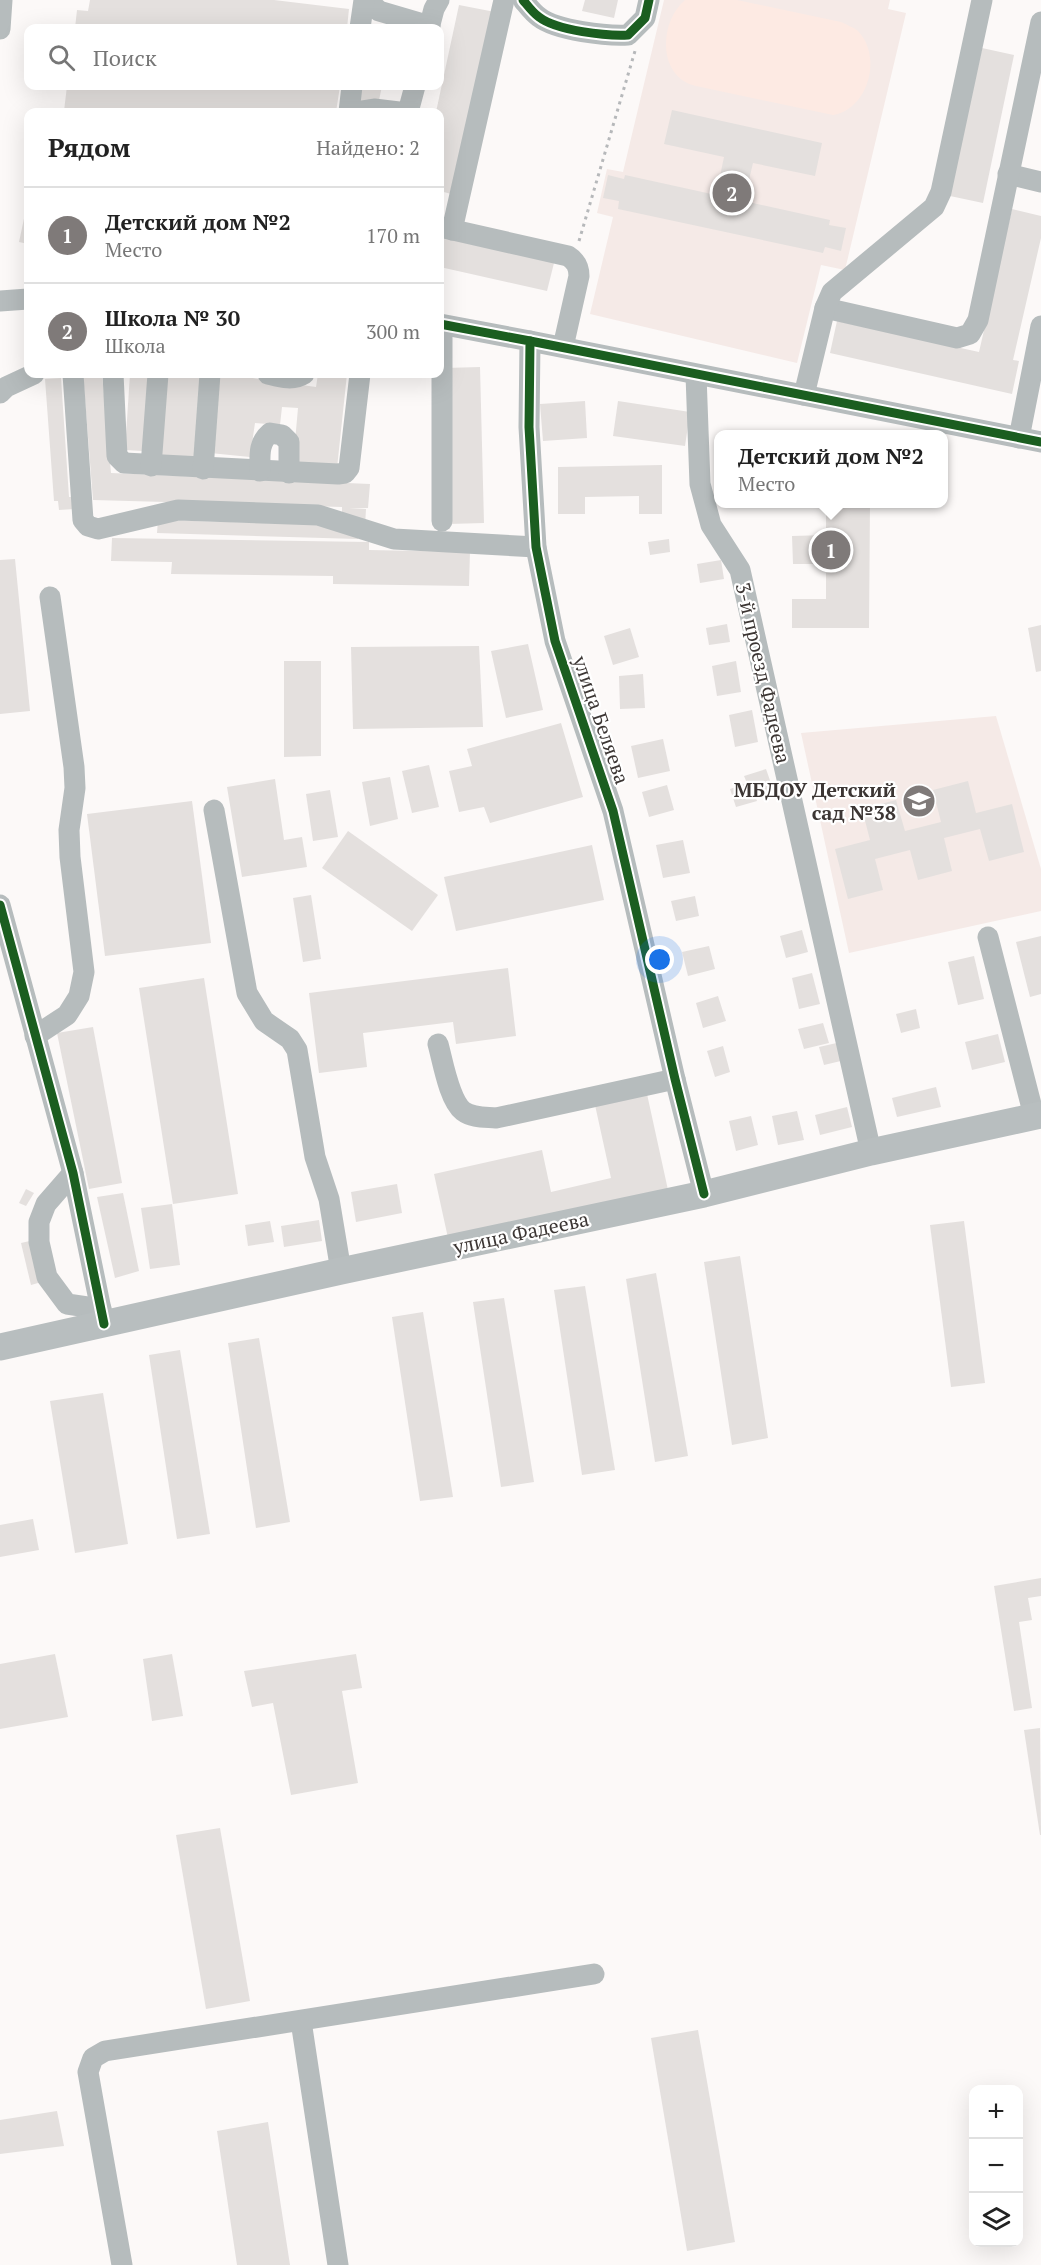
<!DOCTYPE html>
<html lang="ru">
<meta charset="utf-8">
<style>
body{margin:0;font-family:"PT Serif",serif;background:#f2f2f2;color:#222}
.controls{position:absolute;right:18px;bottom:18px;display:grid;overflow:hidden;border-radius:12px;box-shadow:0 6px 24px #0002}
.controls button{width:54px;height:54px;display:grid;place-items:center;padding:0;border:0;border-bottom:2px solid #e0e0e0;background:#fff;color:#222;font:30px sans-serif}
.you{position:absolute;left:660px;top:960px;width:21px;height:21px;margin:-15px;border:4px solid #fff;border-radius:50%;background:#1a73e8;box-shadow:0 0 0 9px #1a73e833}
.badge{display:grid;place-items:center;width:39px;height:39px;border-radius:50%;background:#7f7a79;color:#fff;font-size:20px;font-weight:700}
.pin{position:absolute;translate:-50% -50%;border:3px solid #fff;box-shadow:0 2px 6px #0006}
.popup{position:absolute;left:714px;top:430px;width:234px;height:78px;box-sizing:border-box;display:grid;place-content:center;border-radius:12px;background:#fff;filter:drop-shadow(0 2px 4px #0005);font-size:20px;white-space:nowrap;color:#767676}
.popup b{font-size:22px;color:#222}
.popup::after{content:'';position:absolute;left:50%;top:100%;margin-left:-12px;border:12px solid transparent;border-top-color:#fff}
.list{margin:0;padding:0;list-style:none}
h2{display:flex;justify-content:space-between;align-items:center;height:78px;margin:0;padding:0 24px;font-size:26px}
h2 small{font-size:20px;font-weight:400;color:#767676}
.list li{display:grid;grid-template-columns:39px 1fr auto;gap:18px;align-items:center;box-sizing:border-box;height:96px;padding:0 24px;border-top:2px solid #e0e0e0}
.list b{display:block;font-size:22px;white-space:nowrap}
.list p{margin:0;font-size:20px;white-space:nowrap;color:#767676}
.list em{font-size:20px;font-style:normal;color:#767676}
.icon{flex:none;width:33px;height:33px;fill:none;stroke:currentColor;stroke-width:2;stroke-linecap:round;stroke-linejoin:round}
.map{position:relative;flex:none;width:1041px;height:2265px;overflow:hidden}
.search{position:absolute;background:#fff;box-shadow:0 6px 24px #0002;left:24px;top:24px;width:420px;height:66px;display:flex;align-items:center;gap:15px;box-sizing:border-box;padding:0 21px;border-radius:12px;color:#767676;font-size:22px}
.panel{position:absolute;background:#fff;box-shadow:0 6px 24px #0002;left:24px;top:108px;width:420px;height:270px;border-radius:12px}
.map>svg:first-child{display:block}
.built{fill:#f5eae7}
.green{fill:#fdeae3}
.building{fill:#e4e0de}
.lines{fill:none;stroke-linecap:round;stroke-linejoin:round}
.path{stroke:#b6b8ba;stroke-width:3;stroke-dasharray:3 4.5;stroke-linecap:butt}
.minor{stroke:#b6bcbd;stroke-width:21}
.major{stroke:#b8bebf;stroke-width:27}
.cycleway-casing{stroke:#fff;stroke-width:13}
.cycleway{stroke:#1b5e20;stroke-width:9}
.labels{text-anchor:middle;stroke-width:4.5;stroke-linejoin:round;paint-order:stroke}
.street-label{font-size:20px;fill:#3c3634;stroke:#fff}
.poi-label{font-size:20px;font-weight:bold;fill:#3c3634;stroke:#fff;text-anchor:end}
</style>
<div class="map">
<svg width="1041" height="2265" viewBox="0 0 1041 2265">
<rect width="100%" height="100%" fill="#fcf9f8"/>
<g class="built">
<path d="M664,0H890L888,9L906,13L845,270L821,265L797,363L590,314L613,217L597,213L607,169L623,172Z"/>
<path d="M996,716L1041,869V911L849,953L801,733Z"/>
</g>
<path class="green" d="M685,0H737L841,22C847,25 853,27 858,31C883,57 868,109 833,115L696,86C657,77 659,22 685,0Z"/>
<g class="building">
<path d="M90,0H274L349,9L347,28H75L77,10L88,11Z"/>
<path d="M585,0H618L614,18L582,11Z"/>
<path d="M459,5L495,12L455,195L440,191V112H436Z"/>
<path d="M982,48L1014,55L983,203L950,196Z"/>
<path d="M67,86H340L336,112H74L64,111Z"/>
<path d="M359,86H382L378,105L356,100Z"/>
<path d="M672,110L822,143L815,176L753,163L744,201L830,220L829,225L846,228L841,251L825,247L823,253L618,209L619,201L603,198L608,175L624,179L625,175L716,195L724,157L664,144Z"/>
<path d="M1012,209L1041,216V238L1013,360L1019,361L1012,394L830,353L837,321L979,352Z"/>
<path d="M25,214H28V244L19,242Z"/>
<path d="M440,233L555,259L547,291L440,267Z"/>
<path d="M480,367L484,523L449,524L445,368Z"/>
<path d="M83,374H102L111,473L370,484L368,508H349L366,509L365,527L342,520V507L93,500Z"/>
<path d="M130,374H148L143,451L125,450Z"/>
<path d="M164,374H202L195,458L158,455Z"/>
<path d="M219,374H247L246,377L316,387L318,374H347L337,468L293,464L298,408L282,407L280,425L255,423L250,457L210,453Z"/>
<path d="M61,378L69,497H74L75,509L59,510L58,501H54L45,379Z"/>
<path d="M585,401L587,438L543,441L540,404Z"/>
<path d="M618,401L690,412L685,446L613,436Z"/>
<path d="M662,465V514H639V496L585,497V514H558V467Z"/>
<path d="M826,504H870L869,628H792V599H826V564H793L792,536L826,535Z"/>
<path d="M158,520L339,525L358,534V539L157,533Z"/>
<path d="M112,538L369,542V550L470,552L469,586L333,584V576L171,574L172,562L111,561Z"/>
<path d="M669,539L670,552L650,555L648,542Z"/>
<path d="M15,559L30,711L0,714V560Z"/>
<path d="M721,560L724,579L700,583L697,564Z"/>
<path d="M727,624L730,642L709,645L706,628Z"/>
<path d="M1041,625V671L1036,672L1028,628Z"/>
<path d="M630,628L639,657L613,665L604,636Z"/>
<path d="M528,644L543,710L506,718L491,651Z"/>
<path d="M479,646L483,727L353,729L351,647Z"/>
<path d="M284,661H321V756L284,757Z"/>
<path d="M736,661L741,692L717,696L712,666Z"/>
<path d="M643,674L645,708L620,709L619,676Z"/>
<path d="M752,710L758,742L735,747L729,715Z"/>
<path d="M561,723L583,797L490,823L484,807L459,812L449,771L472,766L467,749Z"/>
<path d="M663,739L670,771L638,778L631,746Z"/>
<path d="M429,765L439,807L412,813L402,771Z"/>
<path d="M766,769L773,789L755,795L757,801L736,807L730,789L747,783L744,776Z"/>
<path d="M390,777L398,819L370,826L362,782Z"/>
<path d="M275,779L284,840L302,837L307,867L242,877L227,787Z"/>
<path d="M968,781L976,813L1012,804L1024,852L989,861L980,829L944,838L952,871L918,880L910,850L875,859L883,890L848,899L835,849L870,840L862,809L896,800L905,831L941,822L933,790Z"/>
<path d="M667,785L674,810L649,817L642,792Z"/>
<path d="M330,790L338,837L313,841L306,794Z"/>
<path d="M192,801L211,943L105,956L87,814Z"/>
<path d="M348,831L438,895L412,931L322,868Z"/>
<path d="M683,840L690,873L663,878L656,845Z"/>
<path d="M592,845L604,900L456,931L444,877Z"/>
<path d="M311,895L321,959L303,962L293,898Z"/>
<path d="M695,896L699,916L676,921L671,901Z"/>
<path d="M802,930L808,952L786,958L780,936Z"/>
<path d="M1041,936V994L1030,997L1016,942Z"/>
<path d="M709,946L715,969L688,976L682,952Z"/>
<path d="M974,956L984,999L958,1005L948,962Z"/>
<path d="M508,968L516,1036L456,1044L453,1022L363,1033L367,1067L319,1073L309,993Z"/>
<path d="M812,973L820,1004L799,1009L792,978Z"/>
<path d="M204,978L238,1194L173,1204L139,988Z"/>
<path d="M718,996L726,1021L703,1028L696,1003Z"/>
<path d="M916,1009L920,1028L901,1033L896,1014Z"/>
<path d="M823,1023L829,1043L804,1049L798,1029Z"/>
<path d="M93,1027L122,1183L89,1189L57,1033Z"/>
<path d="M998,1034L1005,1062L972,1070L965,1042Z"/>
<path d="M841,1042L845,1060L824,1065L819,1047Z"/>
<path d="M723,1046L730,1072L715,1077L707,1051Z"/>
<path d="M936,1087L941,1107L897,1117L892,1098Z"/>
<path d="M647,1094L668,1190L448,1238L434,1174L542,1150L551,1192L611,1178L595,1105Z"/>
<path d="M847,1107L852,1127L820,1135L815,1115Z"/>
<path d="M797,1111L804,1140L778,1145L772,1116Z"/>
<path d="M751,1116L758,1145L736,1151L729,1121Z"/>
<path d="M397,1184L402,1213L356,1222L351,1192Z"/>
<path d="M26,1189L34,1193L26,1206L19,1203Z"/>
<path d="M123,1193L139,1271L115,1278L97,1197Z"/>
<path d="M172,1204L180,1265L150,1269L141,1208Z"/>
<path d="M319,1220L322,1241L284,1247L281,1226Z"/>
<path d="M270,1221L274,1242L248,1246L245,1225Z"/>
<path d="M964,1221L985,1383L951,1387L930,1225Z"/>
<path d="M34,1240L45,1281L31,1285L21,1243Z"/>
<path d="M740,1256L768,1438L732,1445L704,1262Z"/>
<path d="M656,1273L688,1456L655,1462L626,1279Z"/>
<path d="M585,1286L615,1470L582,1475L554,1290Z"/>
<path d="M504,1298L534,1482L501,1487L473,1302Z"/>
<path d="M423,1312L453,1497L420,1501L392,1317Z"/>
<path d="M259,1338L290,1522L256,1528L228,1343Z"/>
<path d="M180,1350L210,1534L177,1539L149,1355Z"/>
<path d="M103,1393L128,1544L75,1553L50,1401Z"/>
<path d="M33,1519L39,1550L0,1557V1525Z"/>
<path d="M1041,1578V1596L1028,1598L1032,1620L1019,1622L1032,1708L1014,1711L994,1586Z"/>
<path d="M55,1654L68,1717L0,1729V1664Z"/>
<path d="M172,1654L183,1716L152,1721L143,1659Z"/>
<path d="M356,1654L362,1688L342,1691L358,1783L291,1795L273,1703L252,1707L244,1671Z"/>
<path d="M1040,1728L1041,1835H1040L1024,1730Z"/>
<path d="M220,1828L250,2001L206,2009L176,1835Z"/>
<path d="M698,2030L735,2242L687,2251L651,2038Z"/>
<path d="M57,2111L64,2146L0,2154V2120Z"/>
<path d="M268,2122L290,2265H237L217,2131Z"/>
</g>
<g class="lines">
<path class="path" d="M579,241L635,51"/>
<g class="minor">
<path d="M367,0L379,11L430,26"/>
<path d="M523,0C528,6 533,13 539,17C557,31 607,36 628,35L645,18L649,0"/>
<path d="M360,28L364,0"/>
<path d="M429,28L434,9L439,0"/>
<path d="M0,29L2,0"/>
<path d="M349,112L352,86"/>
<path d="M355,112L374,109L399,112"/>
<path d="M408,112L415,86"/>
<path d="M1008,174L1041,182"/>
<path d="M440,227L568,256C576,261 579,267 579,276L563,347"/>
<path d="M452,230L504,0"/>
<path d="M0,301L28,299"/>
<path d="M825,308L957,338L970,334L978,320L1041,22"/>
<path d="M440,324L530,341L529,427L536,547L555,641L613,811L675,1079L704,1194"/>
<path d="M530,341L1041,442"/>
<path d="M73,374L83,520L88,526L98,529L178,510L318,515L394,539L536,547"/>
<path d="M113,374L117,456L124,463L338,474L345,473L349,468L360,374"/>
<path d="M268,374C280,377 293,381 304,374"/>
<path d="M696,375L700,484L711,525L740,570L871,1152"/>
<path d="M0,393L6,387L34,374"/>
<path d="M804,395L825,308L832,292L934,207L941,192L982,0"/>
<path d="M1019,438L1041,326"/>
<path d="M151,466L158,374"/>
<path d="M203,469L210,374"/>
<path d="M260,471C260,456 258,443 270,433L282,435L289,442V473"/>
<path d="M442,521V325"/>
<path d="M214,810L247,993L264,1021L290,1039L297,1050L315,1157L329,1199L341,1271"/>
<path d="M0,905L73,1173L104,1324"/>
<path d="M988,937L1034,1116"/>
<path d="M35,1036L67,1015L79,996L84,972L70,857L69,830L75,788L74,767L50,597"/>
<path d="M438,1044C443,1062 449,1100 463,1111C472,1118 485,1117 496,1118L675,1079"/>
<path d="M73,1173L46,1204L39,1222V1242L47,1277L67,1304L101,1309"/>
<path d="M301,2021L338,2265"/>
<path d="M122,2265L88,2072L93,2058L105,2051L594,1974"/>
</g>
<path class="major" d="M0,1347L341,1271L704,1194L871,1152L1041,1115"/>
<g class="cycleway-casing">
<g id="cycleway">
<path d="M523,0C528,6 533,13 539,17C557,31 607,36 628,35L645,18L649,0"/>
<path d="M440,324L530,341L529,427L536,547L555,641L613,811L675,1079L704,1194"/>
<path d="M530,341L1041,442"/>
<path d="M0,905L73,1173L104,1324"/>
</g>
</g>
<use href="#cycleway" class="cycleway"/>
</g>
<defs>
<g id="school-disc" transform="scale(1.725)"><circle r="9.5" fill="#7f7a79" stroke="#fff"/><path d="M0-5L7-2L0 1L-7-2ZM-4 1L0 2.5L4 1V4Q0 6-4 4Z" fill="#fff"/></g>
</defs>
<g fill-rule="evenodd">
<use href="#school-disc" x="919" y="801"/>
</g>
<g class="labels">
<g class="street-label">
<text transform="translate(763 673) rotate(77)" y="7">3-й проезд Фадеева</text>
<text transform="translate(601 720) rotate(71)" y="7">улица Беляева</text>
<text transform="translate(521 1233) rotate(-12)" y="7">улица Фадеева</text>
</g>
<g class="poi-label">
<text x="896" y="797">МБДОУ Детский<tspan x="896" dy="23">сад №38</tspan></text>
</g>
</g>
</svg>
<div class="controls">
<button>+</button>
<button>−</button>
<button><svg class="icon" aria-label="layers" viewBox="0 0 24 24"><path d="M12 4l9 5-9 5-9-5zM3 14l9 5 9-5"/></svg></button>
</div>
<div class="you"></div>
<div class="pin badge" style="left:831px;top:550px">1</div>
<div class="popup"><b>Детский дом №2</b>Место</div>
<div class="pin badge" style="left:732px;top:193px">2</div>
<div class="search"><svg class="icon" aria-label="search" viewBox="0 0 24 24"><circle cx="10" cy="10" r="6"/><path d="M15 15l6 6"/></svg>Поиск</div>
<section class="panel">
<h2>Рядом<small>Найдено: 2</small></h2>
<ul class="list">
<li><span class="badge">1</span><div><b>Детский дом №2</b><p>Место</p></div><em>170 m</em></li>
<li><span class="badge">2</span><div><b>Школа № 30</b><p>Школа</p></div><em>300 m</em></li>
</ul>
</section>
</div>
